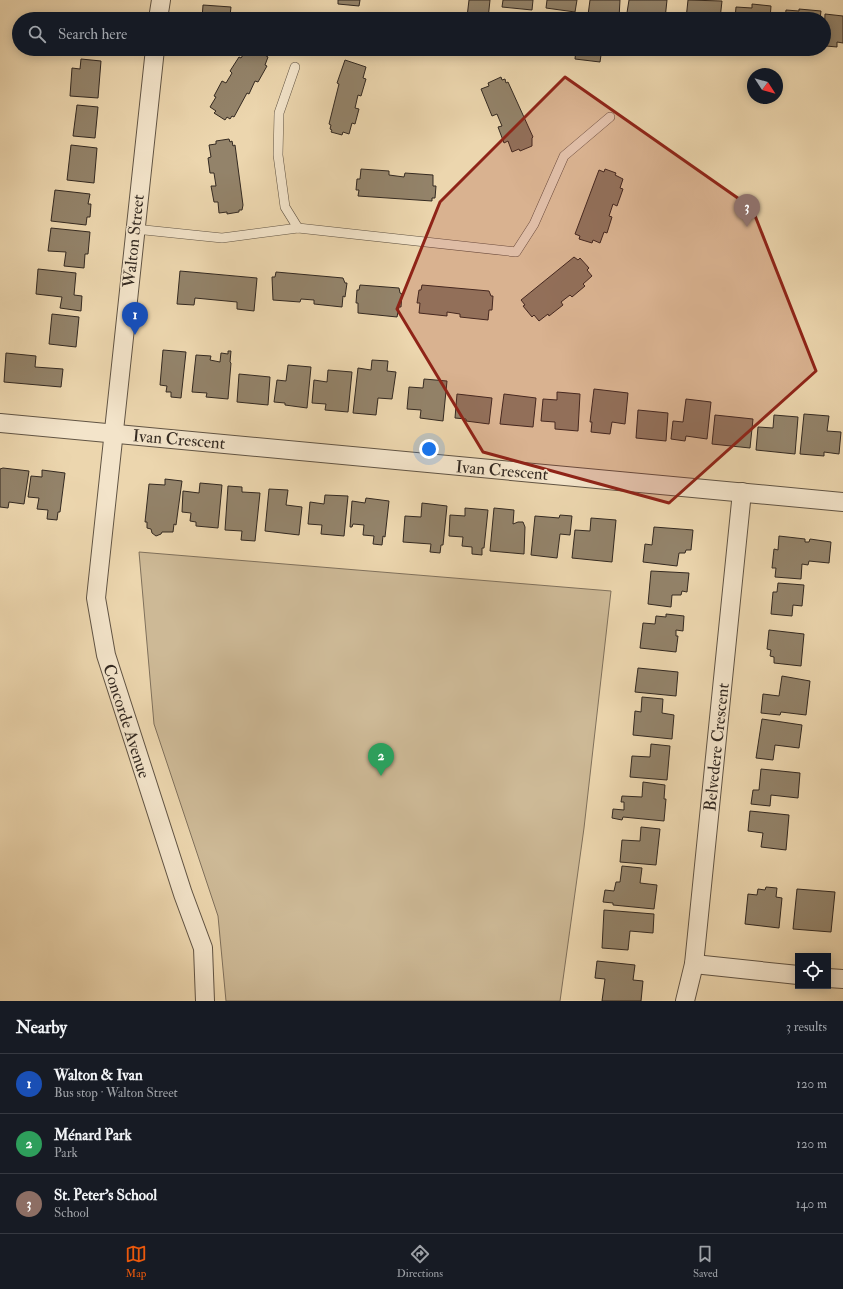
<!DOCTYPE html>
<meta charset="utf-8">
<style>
body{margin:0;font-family:"IM FELL Double Pica",serif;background:#20242c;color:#f1f3f6}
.controls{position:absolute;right:12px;bottom:12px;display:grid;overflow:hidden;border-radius:0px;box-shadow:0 2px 10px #0003}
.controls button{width:36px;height:36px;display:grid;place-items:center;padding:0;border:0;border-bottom:1px solid #363941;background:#171b24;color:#f1f3f6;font:20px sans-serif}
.compass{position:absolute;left:747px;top:68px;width:36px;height:36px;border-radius:50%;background:#171b24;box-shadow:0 2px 10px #0003;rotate:126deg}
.you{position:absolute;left:429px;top:449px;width:14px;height:14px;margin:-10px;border:3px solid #fff;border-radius:50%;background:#1a73e8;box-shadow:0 0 0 6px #1a73e833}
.badge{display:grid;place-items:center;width:26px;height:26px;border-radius:50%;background:#ea580c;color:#fff;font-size:13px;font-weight:700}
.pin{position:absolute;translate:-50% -33px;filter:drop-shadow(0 1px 2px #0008)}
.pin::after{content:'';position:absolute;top:21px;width:14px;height:12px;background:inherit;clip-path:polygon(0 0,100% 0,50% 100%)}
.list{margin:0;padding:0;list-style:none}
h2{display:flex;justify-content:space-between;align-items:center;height:52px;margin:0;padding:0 16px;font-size:17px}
h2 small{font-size:13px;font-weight:400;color:#9ea1a6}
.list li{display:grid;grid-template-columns:26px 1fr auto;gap:12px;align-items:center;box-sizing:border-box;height:60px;padding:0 16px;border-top:1px solid #363941}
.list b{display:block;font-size:15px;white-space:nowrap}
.list p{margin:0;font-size:13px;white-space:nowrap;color:#9ea1a6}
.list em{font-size:13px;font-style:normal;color:#9ea1a6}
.icon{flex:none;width:22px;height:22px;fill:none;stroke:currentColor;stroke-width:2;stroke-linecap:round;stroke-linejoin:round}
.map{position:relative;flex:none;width:843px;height:1001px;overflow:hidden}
.search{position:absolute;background:#171b24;box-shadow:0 2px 10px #0003;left:12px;right:12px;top:12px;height:44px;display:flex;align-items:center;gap:10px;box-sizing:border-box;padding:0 14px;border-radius:22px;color:#9ea1a6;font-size:15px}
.sheet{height:232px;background:#171b24}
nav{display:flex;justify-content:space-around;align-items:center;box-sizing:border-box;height:56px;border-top:1px solid #363941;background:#171b24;font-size:11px;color:#9ea1a6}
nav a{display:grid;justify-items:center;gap:2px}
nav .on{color:#ea580c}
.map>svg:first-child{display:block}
.green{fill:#cdb996;stroke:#80715c}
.building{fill:#93836a;stroke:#332921}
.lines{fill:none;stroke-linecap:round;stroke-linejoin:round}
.service-casing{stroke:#615444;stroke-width:10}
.minor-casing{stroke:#615444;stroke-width:20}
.service{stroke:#f3e4ca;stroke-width:9}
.minor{stroke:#f3e4ca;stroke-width:18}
.marked{fill:#8f2418;fill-opacity:0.2;stroke:#8f2418;stroke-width:3;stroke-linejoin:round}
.labels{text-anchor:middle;stroke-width:3.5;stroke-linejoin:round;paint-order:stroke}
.street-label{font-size:17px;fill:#332921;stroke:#f3e4ca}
</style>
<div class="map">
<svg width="843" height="1001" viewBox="0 0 843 1001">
<rect width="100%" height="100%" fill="#ecd6ae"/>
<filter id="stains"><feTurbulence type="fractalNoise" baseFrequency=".005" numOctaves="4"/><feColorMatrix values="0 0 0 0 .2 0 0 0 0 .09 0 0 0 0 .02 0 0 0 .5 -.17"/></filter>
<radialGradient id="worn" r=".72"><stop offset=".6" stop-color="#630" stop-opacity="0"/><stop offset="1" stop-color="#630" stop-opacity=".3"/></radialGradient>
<path class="green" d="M139,552L611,591L584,828L560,1001H226L218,916L154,724Z"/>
<g class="building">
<path d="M338,0H360L359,6L338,4Z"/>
<path d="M469,0H490L488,19L467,17Z"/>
<path d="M503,0H533L532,10L502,7Z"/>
<path d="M547,0H577L575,12L546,8Z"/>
<path d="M590,0H620L619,18L588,15Z"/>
<path d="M629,0H667L665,19H626Z"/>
<path d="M688,0L722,1L720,19H686Z"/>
<path d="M752,4L771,6L770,19H735L736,7L752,8Z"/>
<path d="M203,5L231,7L230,16H221V19H202Z"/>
<path d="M799,9L821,11L820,19H785L786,10L799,11Z"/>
<path d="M825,14L843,16V43L837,42V47L826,46L827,41L824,40Z"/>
<path d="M68,49H103V53Z"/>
<path d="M247,49L254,52L256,50L268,57L265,65L267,66L258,82L255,81L249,94L247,93L234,117L232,116L230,119L227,117L225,120L214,113L216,111L210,107L216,97L214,96L222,81L226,83L232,73L230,71L239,57L241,58Z"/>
<path d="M576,49H594L593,54L601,55L600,62L575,59Z"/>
<path d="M81,59L101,61L98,98L70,96L72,68L80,69Z"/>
<path d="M345,60L366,67L363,78L366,79L361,96L358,95L355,108L359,109L355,124L352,123L349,134L343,132L342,135L331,132L332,130L330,129L331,125L329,124L339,84L337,83Z"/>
<path d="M501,77L502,80L505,79L506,83L508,82L533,137L532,138V146L520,151L519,149L512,152L508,141L504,143L498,127L502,126L497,114L492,116L481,89L489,86L488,83Z"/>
<path d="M77,105L98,107L95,138L73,136Z"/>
<path d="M229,139L230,142L232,141L233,146L235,145L243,205L242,210H239V212L227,214V212L219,213L218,202H214L211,186H216L214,173H210L208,158L211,157L209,145L216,144V141Z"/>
<path d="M71,145L97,148L94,183L67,180Z"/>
<path d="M361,169L389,171V175L404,177L405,173L433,175V186H436L435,198H432V201L358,196L359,190H356L357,179H360Z"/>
<path d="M605,169L616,173L615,175L623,179L620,188L623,189L617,206L613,204L609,216L612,217L607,233L604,232L600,243L593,240L592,243L579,239L580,236L575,234L599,170L604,172Z"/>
<path d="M55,190L90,194L88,204H91L90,217H87L86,225L51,221Z"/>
<path d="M51,228L90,232L88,254H85L84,268L64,266L66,252L48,251Z"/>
<path d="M574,257L578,260L580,258L589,268L587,270L592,276L583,284L585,286L572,297L570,295L561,302L563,305L549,316L548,314L539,321L534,315L532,317L523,306L525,305L521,300Z"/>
<path d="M38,269L76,273L74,295L82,296L81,311L60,308L62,297L36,294Z"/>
<path d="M180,271L257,278L254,311L237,309V302L195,298L194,305L177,304Z"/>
<path d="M276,272L343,278L345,283H347L345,297L343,296L342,307L314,304V300L301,299L300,302L273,300L272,277H275Z"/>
<path d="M360,285L399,288L400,293L402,294L401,307H399L397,317L358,313V303H356L357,290H359Z"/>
<path d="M422,285L489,291L491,296H493L492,310H489L488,320L460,317V314L447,312V316L419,313L420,303H417L419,290H421Z"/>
<path d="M52,314L79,317L76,347L49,344Z"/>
<path d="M163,350L186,352L181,398L171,397V392H166L167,386L160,385Z"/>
<path d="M228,351H231L230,362L231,363L228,399L206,397L207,393L192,392L196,355L211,356L210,360L220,362L221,353L228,354Z"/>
<path d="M6,353L36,356L35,367L63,369L61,387L4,382Z"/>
<path d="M372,360L388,361L387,371L396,372L392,399L378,398L376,415L353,413L358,368L371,370Z"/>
<path d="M288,365L311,367L307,408L285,405V403L274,402L277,380L286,381Z"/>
<path d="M328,370L352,372L348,412L325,410L326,404L312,403L314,380L327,382Z"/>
<path d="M239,374L270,377L268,405L237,402Z"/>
<path d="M424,379L447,381L443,421L420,418L421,410L407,409L409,387L423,388Z"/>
<path d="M594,389L628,393L625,424L612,422L610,434L591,432L592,422H590Z"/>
<path d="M557,392L580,394L578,431L555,429V422L541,421L543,399L557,400Z"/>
<path d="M457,394L492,398L489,424L466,421V419L455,418Z"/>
<path d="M504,394L536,398L533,427L500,424Z"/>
<path d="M686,399L711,402L707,439L686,436L685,441L671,439L673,421L683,422Z"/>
<path d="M638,410L668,413L666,441L636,438Z"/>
<path d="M804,414L829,416L827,431L841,432L839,454L824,452V456L800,454Z"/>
<path d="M715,415L753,419L750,448L712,444Z"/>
<path d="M774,415L798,417L795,454L756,450L758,427L773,428Z"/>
<path d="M3,468L29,471L24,504L9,502L8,508L0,507V469Z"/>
<path d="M42,470L65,473L60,512H58L57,520L47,519L48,510L37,509L39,498L28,497L31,476L42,477Z"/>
<path d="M165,479L182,481L176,525L174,524L173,532H162L161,534L156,536L152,533L151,529L147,528V522H145L149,484L165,485Z"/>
<path d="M200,483L222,485L218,528L196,526V522L190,521L191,513L182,512L183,491L199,493Z"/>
<path d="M228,486L242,487V492L260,493L255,541L241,540L242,531L225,530Z"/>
<path d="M269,489L288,490L286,505L302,507L299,535L265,531Z"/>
<path d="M325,495L348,496L344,536L321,534L322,525L308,524L310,502L324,504Z"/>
<path d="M366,498L389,501L385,537L383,536L382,545L373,544L374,536L363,535L364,525L353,524L352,527H350L352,501L365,503Z"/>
<path d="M422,503L447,506L443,545H441L440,553L430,552L431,544L403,542L405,516L421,517Z"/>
<path d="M465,508L488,510L484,548H482V555L472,554V547L462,546L463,537L449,536L450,515L465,516Z"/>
<path d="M494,508L514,510L513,524L518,522H523L525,527L524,554L490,551Z"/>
<path d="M560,515L572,516L570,535L560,534L557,558L531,555L535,516L559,518Z"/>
<path d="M591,518L616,520L612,562L572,558L575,530L590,531Z"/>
<path d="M654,527L693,530L691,550H686L685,553H679L677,566L643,562L645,544L652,545Z"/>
<path d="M779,536L805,539V542H809L810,539L831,542L829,563L809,561L808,565L802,564L801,579L775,577L776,568H772L774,549L778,550Z"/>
<path d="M651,571L689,573L687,592L682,591L681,595H672L671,607L648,604Z"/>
<path d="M778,583L804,585L802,606L793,605L792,616L771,614L773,592H777Z"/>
<path d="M666,614L684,616L683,631L676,630V636H678L676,652L640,648L643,623L655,624L656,616L666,617Z"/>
<path d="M769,630L804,634L801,666L774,663V657L770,656L771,650L767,649Z"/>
<path d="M638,668L678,672L676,696L635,692Z"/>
<path d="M782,676L810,681L806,715L781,712L780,715L761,713L763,694L779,696Z"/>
<path d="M642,697L663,699L662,713L674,715L672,739L633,735L635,711L641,712Z"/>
<path d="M762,719L802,725L799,748L775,745L773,760L756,758Z"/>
<path d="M651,744L670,746L667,780L630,777L632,756L650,757Z"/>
<path d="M761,769L800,773L798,798L771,795L770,806L751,804L753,790H759Z"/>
<path d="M643,782L665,785L664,799H666L664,821L623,817L622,820L612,818L613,809L624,810V802H621L622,796L642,797Z"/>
<path d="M750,811L789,815L786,850L761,847L763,833L748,831Z"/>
<path d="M641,827L660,829L656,865L620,862L622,840L640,841Z"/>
<path d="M622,866L642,868L640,883L657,885L654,909L613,905V903L603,902L605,890L614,891L616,882H620Z"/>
<path d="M766,887L777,888L776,897L782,898L779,928L745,924L748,894L757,895L758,889L765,890Z"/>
<path d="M797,889L835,892L831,932L793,929Z"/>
<path d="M604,910L654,914L653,933L630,931L628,950L602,948Z"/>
<path d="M597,961L635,965L633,980L643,981L641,1001H602L605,979L595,978Z"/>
</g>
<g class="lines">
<g class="service-casing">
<g id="service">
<path d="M295,67L279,113L278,155L285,207L298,228"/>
<path d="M135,229L222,238L298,228L516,252L534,224L564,156L610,117"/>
</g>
</g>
<g class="minor-casing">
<g id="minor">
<path d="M158,19L161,0"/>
<path d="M155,49L96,598L106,655L183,894L203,948L205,1001"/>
<path d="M0,423L843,502"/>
<path d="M694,964L798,975"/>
<path d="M828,978L843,979"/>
<path d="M685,1001L694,964L742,492"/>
</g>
</g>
<use href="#service" class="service"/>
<use href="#minor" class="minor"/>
</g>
<path class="marked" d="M565,77L752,208L816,371L669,503L483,452L397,309L440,202Z"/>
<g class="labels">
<g class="street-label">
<text transform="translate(133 241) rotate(-84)" y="6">Walton Street</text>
<text transform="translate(179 439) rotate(5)" y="6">Ivan Crescent</text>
<text transform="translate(502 470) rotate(5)" y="6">Ivan Crescent</text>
<text transform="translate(127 721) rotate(72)" y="6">Concorde Avenue</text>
<text transform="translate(716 747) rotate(-84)" y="6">Belvedere Crescent</text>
</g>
</g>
<rect width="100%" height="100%" filter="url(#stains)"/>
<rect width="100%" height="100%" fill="url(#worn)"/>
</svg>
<div class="controls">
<button><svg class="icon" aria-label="locate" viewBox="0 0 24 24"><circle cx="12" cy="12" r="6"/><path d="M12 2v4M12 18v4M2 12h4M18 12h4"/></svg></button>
</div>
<svg class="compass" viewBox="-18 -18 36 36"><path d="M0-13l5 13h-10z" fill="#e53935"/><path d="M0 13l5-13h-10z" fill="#9ea1a6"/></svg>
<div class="you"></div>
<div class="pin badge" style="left:135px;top:335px;background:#1a4fb4">1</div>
<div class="pin badge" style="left:381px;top:776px;background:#2e9e5b">2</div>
<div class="pin badge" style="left:747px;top:227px;background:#8d6e63">3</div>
<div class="search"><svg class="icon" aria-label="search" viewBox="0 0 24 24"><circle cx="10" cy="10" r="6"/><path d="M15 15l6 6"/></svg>Search here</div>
</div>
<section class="sheet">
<h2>Nearby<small>3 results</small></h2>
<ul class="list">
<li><span class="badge" style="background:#1a4fb4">1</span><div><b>Walton &amp; Ivan</b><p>Bus stop · Walton Street</p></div><em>120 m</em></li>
<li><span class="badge" style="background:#2e9e5b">2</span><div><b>Ménard Park</b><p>Park</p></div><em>120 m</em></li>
<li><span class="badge" style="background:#8d6e63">3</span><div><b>St. Peter's School</b><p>School</p></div><em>140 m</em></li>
</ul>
</section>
<nav>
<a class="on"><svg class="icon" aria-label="map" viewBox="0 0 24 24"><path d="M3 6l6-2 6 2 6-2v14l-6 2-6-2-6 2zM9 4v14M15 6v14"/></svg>Map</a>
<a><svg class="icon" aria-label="directions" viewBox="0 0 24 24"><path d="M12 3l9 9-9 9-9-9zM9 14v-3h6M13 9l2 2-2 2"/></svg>Directions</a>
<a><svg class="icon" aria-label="saved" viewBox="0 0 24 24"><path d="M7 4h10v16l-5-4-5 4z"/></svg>Saved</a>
</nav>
